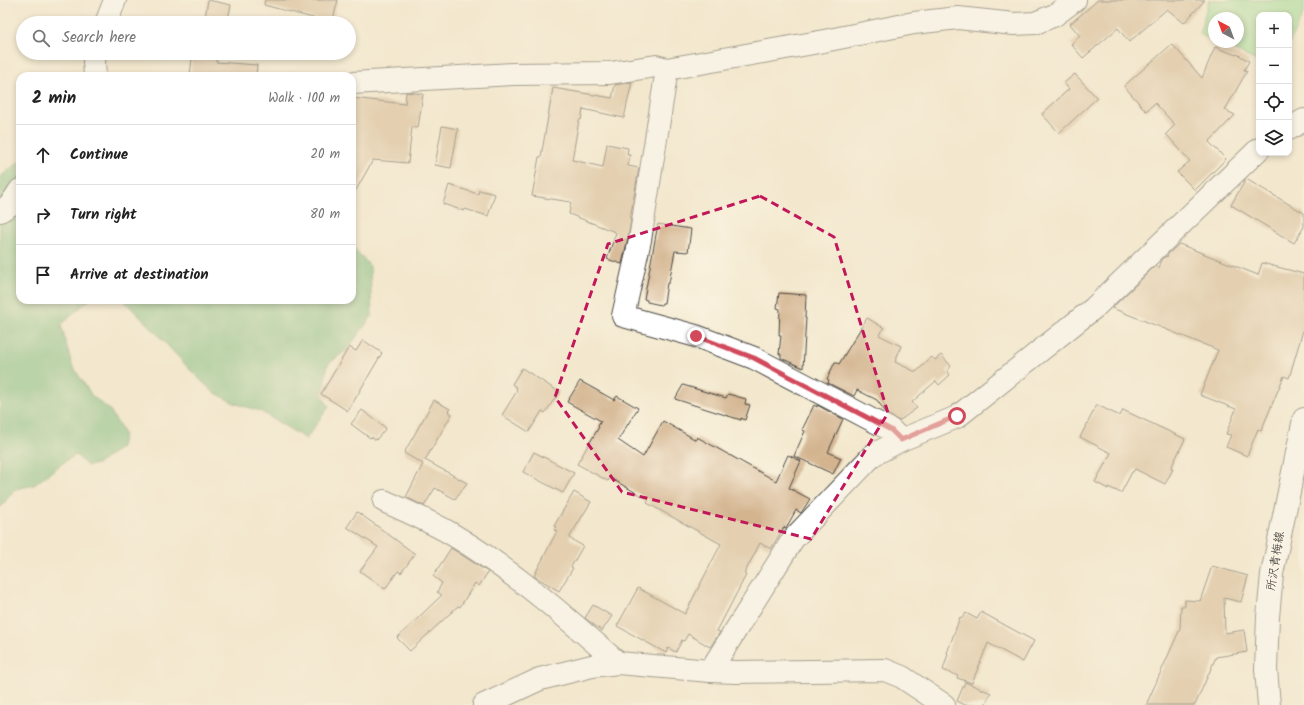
<!DOCTYPE html>
<meta charset="utf-8">
<style>
body{margin:0;font-family:Kalam,"Klee One",sans-serif;background:#f2f2f2;color:#222}
.controls{position:absolute;right:12px;top:12px;display:grid;overflow:hidden;border-radius:8px;box-shadow:0 2px 6px #0003}
.controls button{width:36px;height:36px;display:grid;place-items:center;padding:0;border:0;border-bottom:1px solid #e0e0e0;background:#fff;color:#222;font:20px sans-serif}
.compass{position:absolute;left:1208px;top:12px;width:36px;height:36px;border-radius:50%;background:#fff;box-shadow:0 2px 6px #0003;rotate:319deg}
.stop{position:absolute;width:12px;height:12px;margin:-9px;border:3px solid #d1495b;border-radius:50%;background:#fff}
.stop.end{background:#d1495b;border-color:#fff;box-shadow:0 1px 4px #0008}
.list{margin:0;padding:0;list-style:none}
h2{display:flex;justify-content:space-between;align-items:center;height:52px;margin:0;padding:0 16px;font-size:17px}
h2 small{font-size:13px;font-weight:400;color:#767676}
.list li{display:grid;grid-template-columns:26px 1fr auto;gap:12px;align-items:center;box-sizing:border-box;height:60px;padding:0 16px;border-top:1px solid #e0e0e0}
.list b{display:block;font-size:15px;white-space:nowrap}
.list em{font-size:13px;font-style:normal;color:#767676}
.icon{flex:none;width:22px;height:22px;fill:none;stroke:currentColor;stroke-width:2;stroke-linecap:round;stroke-linejoin:round}
.map{position:relative;flex:none;width:1304px;height:705px;overflow:hidden}
.search{position:absolute;background:#fff;box-shadow:0 2px 6px #0003;left:16px;top:16px;width:340px;height:44px;display:flex;align-items:center;gap:10px;box-sizing:border-box;padding:0 14px;border-radius:22px;color:#767676;font-size:15px}
.panel{position:absolute;background:#fff;box-shadow:0 2px 6px #0003;left:16px;top:72px;width:340px;height:232px;border-radius:12px}
.map>svg:first-child{display:block}
.green{fill:#97da92;stroke:#61825e}
.forest{fill:#79ba7c;stroke:#527254}
.building{fill:#d3b48f}
.lines{fill:none;stroke-linecap:round;stroke-linejoin:round}
.minor-casing{stroke:#494743;stroke-width:24}
.major-casing{stroke:#494743;stroke-width:24}
.minor{stroke:#fff;stroke-width:22}
.major{stroke:#fff;stroke-width:22}
.route{stroke:#d1495b;stroke-width:5}
.marked{fill:none;stroke:#c2185b;stroke-width:3;stroke-dasharray:8 5;stroke-linejoin:round}
.labels{text-anchor:middle;stroke-width:3;stroke-linejoin:round;paint-order:stroke}
.street-label{font-size:12px;fill:#2b2b2b;stroke:#fcf5e5}
</style>
<div class="map">
<svg width="1304" height="705" viewBox="0 0 1304 705">
<rect width="100%" height="100%" fill="#fcf5e5"/>
<filter id="ink" filterUnits="userSpaceOnUse"><feTurbulence type="fractalNoise" baseFrequency=".025" numOctaves="2"/><feDisplacementMap in="SourceGraphic" scale="8" xChannelSelector="R" yChannelSelector="G"/><feConvolveMatrix kernelMatrix="1 2 1 2 8 2 1 2 1" color-interpolation-filters="sRGB"/></filter>
<filter id="wash" filterUnits="userSpaceOnUse"><feTurbulence type="fractalNoise" baseFrequency=".012" numOctaves="4" result="noise"/><feDisplacementMap in="SourceGraphic" scale="16" xChannelSelector="R" yChannelSelector="G"/><feGaussianBlur stdDeviation="0.9" result="paint"/><feColorMatrix in="noise" values="0 0 0 0 0 0 0 0 0 0 0 0 0 0 0 0 0 1.4 0 .05"/><feComposite in="paint" operator="in"/></filter>
<g filter="url(#wash)">
<rect width="100%" height="100%" fill="#f3e8cd"/>
<path class="green" d="M1209,0H1304V12L1289,43V15H1259V62L1216,42H1238V18H1214V41L1199,34Z"/>
<g class="forest">
<path d="M20,161V300H90L85,303L61,325L72,365L92,396L110,410L124,434L121,447L98,464L87,466L76,455L64,462L34,485L15,489L0,508V177Z"/>
<path d="M352,246L370,266L372,316L347,350L328,364L322,396L329,406L306,439L260,411L234,403L212,391L192,372L156,333L123,300H352Z"/>
</g>
<g id="blocks">
<g class="building">
<path d="M208,0L231,5L227,23H204Z"/>
<path d="M265,0H338L332,23L264,5Z"/>
<path d="M1098,0H1205L1184,23L1167,9L1129,42L1118,28L1083,58L1071,44L1080,36L1070,24Z"/>
<path d="M1172,44L1202,78L1215,47L1236,55L1237,54L1249,61L1244,70L1247,71L1225,110L1235,115L1209,142L1226,159L1195,190L1177,172L1190,161L1166,134L1175,125L1155,103L1146,111L1124,86Z"/>
<path d="M195,53H217L216,62L257,65L256,76L190,75L192,59H194Z"/>
<path d="M1075,74L1097,98L1059,133L1042,114L1069,89L1064,83Z"/>
<path d="M632,82L624,118L583,109L581,120H579L572,160L603,167L607,144L628,148L627,155H630L628,166L639,168L630,219L631,220L628,238L622,264L607,259L616,233L615,232L569,214L571,202L532,196L539,157H541L553,88L612,98L615,85Z"/>
<path d="M406,92L423,94L418,128L412,127L408,163L373,160L352,197V98L405,104Z"/>
<path d="M442,126L458,129L451,168L435,165Z"/>
<path d="M1246,179L1304,213V227L1294,243L1231,205Z"/>
<path d="M449,185L478,194L479,190L495,194L488,216L465,209L464,211L443,204Z"/>
<path d="M658,224L691,229L688,252L675,251L669,283H667L664,303H662L661,305L647,302V300L644,299Z"/>
<path d="M1179,244L1258,275L1262,263L1304,274V327L1289,378L1284,376L1261,431L1258,429L1247,456L1226,447L1231,435L1226,434L1236,409L1200,395L1218,350L1112,308L1155,266L1159,268L1162,260L1166,256L1167,257L1168,254Z"/>
<path d="M779,293L806,295L805,318H806L803,368L781,358V354H779L781,335H779L780,309L777,308Z"/>
<path d="M867,318L884,328L879,335L901,346L895,362L916,372L932,357L935,360L941,355L951,366L947,371L950,375L939,385L936,381L912,402L917,408L899,421L887,414L877,400L857,390L854,396L828,383L829,380L827,379L835,362L839,364Z"/>
<path d="M363,340L382,353L348,411L321,394L349,347L356,351Z"/>
<path d="M522,368L559,392L545,413L542,411L529,432L502,415L517,391L516,390L517,388L512,384Z"/>
<path d="M580,381L614,400L617,396L638,408L618,440L643,457L663,421L696,440L697,437L776,481L788,455L801,461L789,488L810,499L801,513L796,510L786,528L784,527L771,549L760,543L744,574L746,575L717,631L720,632L710,647L688,634L684,641L682,640L676,652L668,648L666,653L617,626L638,588L685,614L721,544L647,503L649,500L610,478L608,481L577,464L599,427L598,426L601,421L567,402Z"/>
<path d="M683,385L726,398L728,394L746,399L745,404L750,405L745,420L741,418V420L675,399Z"/>
<path d="M434,400L450,409L448,411L452,414L425,460L467,483L455,499L435,488L424,506L406,497L423,464L404,453Z"/>
<path d="M814,405L817,407V405L843,419L828,452L841,458L833,474L794,456L805,431L802,430Z"/>
<path d="M1097,405L1120,416L1123,410L1185,439L1171,468L1173,469L1165,484L1135,469L1133,472H1132L1121,493L1108,487V489L1095,482L1111,453L1080,437Z"/>
<path d="M362,410L386,428L376,440L371,437L370,438L351,424Z"/>
<path d="M534,452L574,473L563,493L523,472Z"/>
<path d="M574,492L591,502L569,538L583,546L571,567L573,568L559,591L534,576L557,531L554,530L556,527L554,526Z"/>
<path d="M357,512L377,526L415,554L401,573L398,571L385,589L360,571L378,547L347,527Z"/>
<path d="M451,548L488,572L479,586L475,583L460,607L458,606L410,651L397,638L442,595L437,592L442,583L433,576Z"/>
<path d="M1212,566L1248,576L1241,602L1224,598L1225,633L1244,630L1247,652L1216,657L1195,705H1146L1180,629L1181,606H1185V600L1200,601Z"/>
<path d="M593,605L612,616L602,631L585,618Z"/>
<path d="M981,612L1034,641L1023,662L988,643L972,683L957,678L958,676L943,670L948,654L947,653L960,617L962,618L966,613L977,619Z"/>
<path d="M965,682L991,693L985,705H965L957,701Z"/>
</g>
</g>
</g>
<g filter="url(#ink)">
<use href="#blocks" fill-opacity="0" stroke="#494743" stroke-width="1"/>
<g class="lines">
<g class="minor-casing">
<g id="minor">
<path d="M106,23L115,0"/>
<path d="M95,53L94,62L95,76"/>
<path d="M667,69L640,240L623,316L696,336L754,358L891,430L901,440"/>
<path d="M352,83L513,74L610,73L656,66L667,69L819,42L914,23L958,18L1014,24L1035,23L1055,15L1075,0"/>
<path d="M1289,129L1304,120"/>
<path d="M0,211L10,205L20,190"/>
<path d="M384,501C406,511 429,521 450,533C511,569 565,616 618,663"/>
<path d="M710,671L793,539L873,455L901,440L957,417L1094,308L1259,149"/>
<path d="M484,705L540,679L592,666L618,663L710,671L736,672L885,670L902,677L944,705"/>
</g>
</g>
<g class="major-casing">
<path id="major" d="M1269,705L1266,669L1268,617L1272,574L1304,419"/>
</g>
<use href="#minor" class="minor"/>
<use href="#major" class="major"/>
</g>
</g>
<g class="lines" filter="url(#ink)">
<path class="route" d="M696,336L754,358L891,430L901,440L957,416"/>
</g>
<path d="M0 0H1304V705H0ZM760,196L834,237L888,413L811,539L622,492L555,397L608,244Z" fill="#f3e8cd" fill-opacity=".55" fill-rule="evenodd"/>
<path class="marked" d="M760,196L834,237L888,413L811,539L622,492L555,397L608,244Z"/>
<g class="labels">
<g class="street-label">
<text transform="translate(1275 561) rotate(-81)" y="4">所沢青梅線</text>
</g>
</g>
</svg>
<div class="controls">
<button>+</button>
<button>−</button>
<button><svg class="icon" aria-label="locate" viewBox="0 0 24 24"><circle cx="12" cy="12" r="6"/><path d="M12 2v4M12 18v4M2 12h4M18 12h4"/></svg></button>
<button><svg class="icon" aria-label="layers" viewBox="0 0 24 24"><path d="M12 4l9 5-9 5-9-5zM3 14l9 5 9-5"/></svg></button>
</div>
<svg class="compass" viewBox="-18 -18 36 36"><path d="M0-13l5 13h-10z" fill="#e53935"/><path d="M0 13l5-13h-10z" fill="#767676"/></svg>
<div class="stop" style="left:957px;top:416px"></div>
<div class="stop end" style="left:696px;top:336px"></div>
<div class="search"><svg class="icon" aria-label="search" viewBox="0 0 24 24"><circle cx="10" cy="10" r="6"/><path d="M15 15l6 6"/></svg>Search here</div>
<section class="panel">
<h2>2 min<small>Walk · 100 m</small></h2>
<ul class="list">
<li><svg class="icon" aria-label="ahead" viewBox="0 0 24 24"><path d="M12 20V5M6 11l6-6 6 6"/></svg><div><b>Continue</b></div><em>20 m</em></li>
<li><svg class="icon" aria-label="right" viewBox="0 0 24 24"><path d="M7 20v-9h11M14 6l5 5-5 5"/></svg><div><b>Turn right</b></div><em>80 m</em></li>
<li><svg class="icon" aria-label="arrive" viewBox="0 0 24 24"><path d="M6 21V4h12l-3 4 3 4H6"/></svg><div><b>Arrive at destination</b></div></li>
</ul>
</section>
</div>
